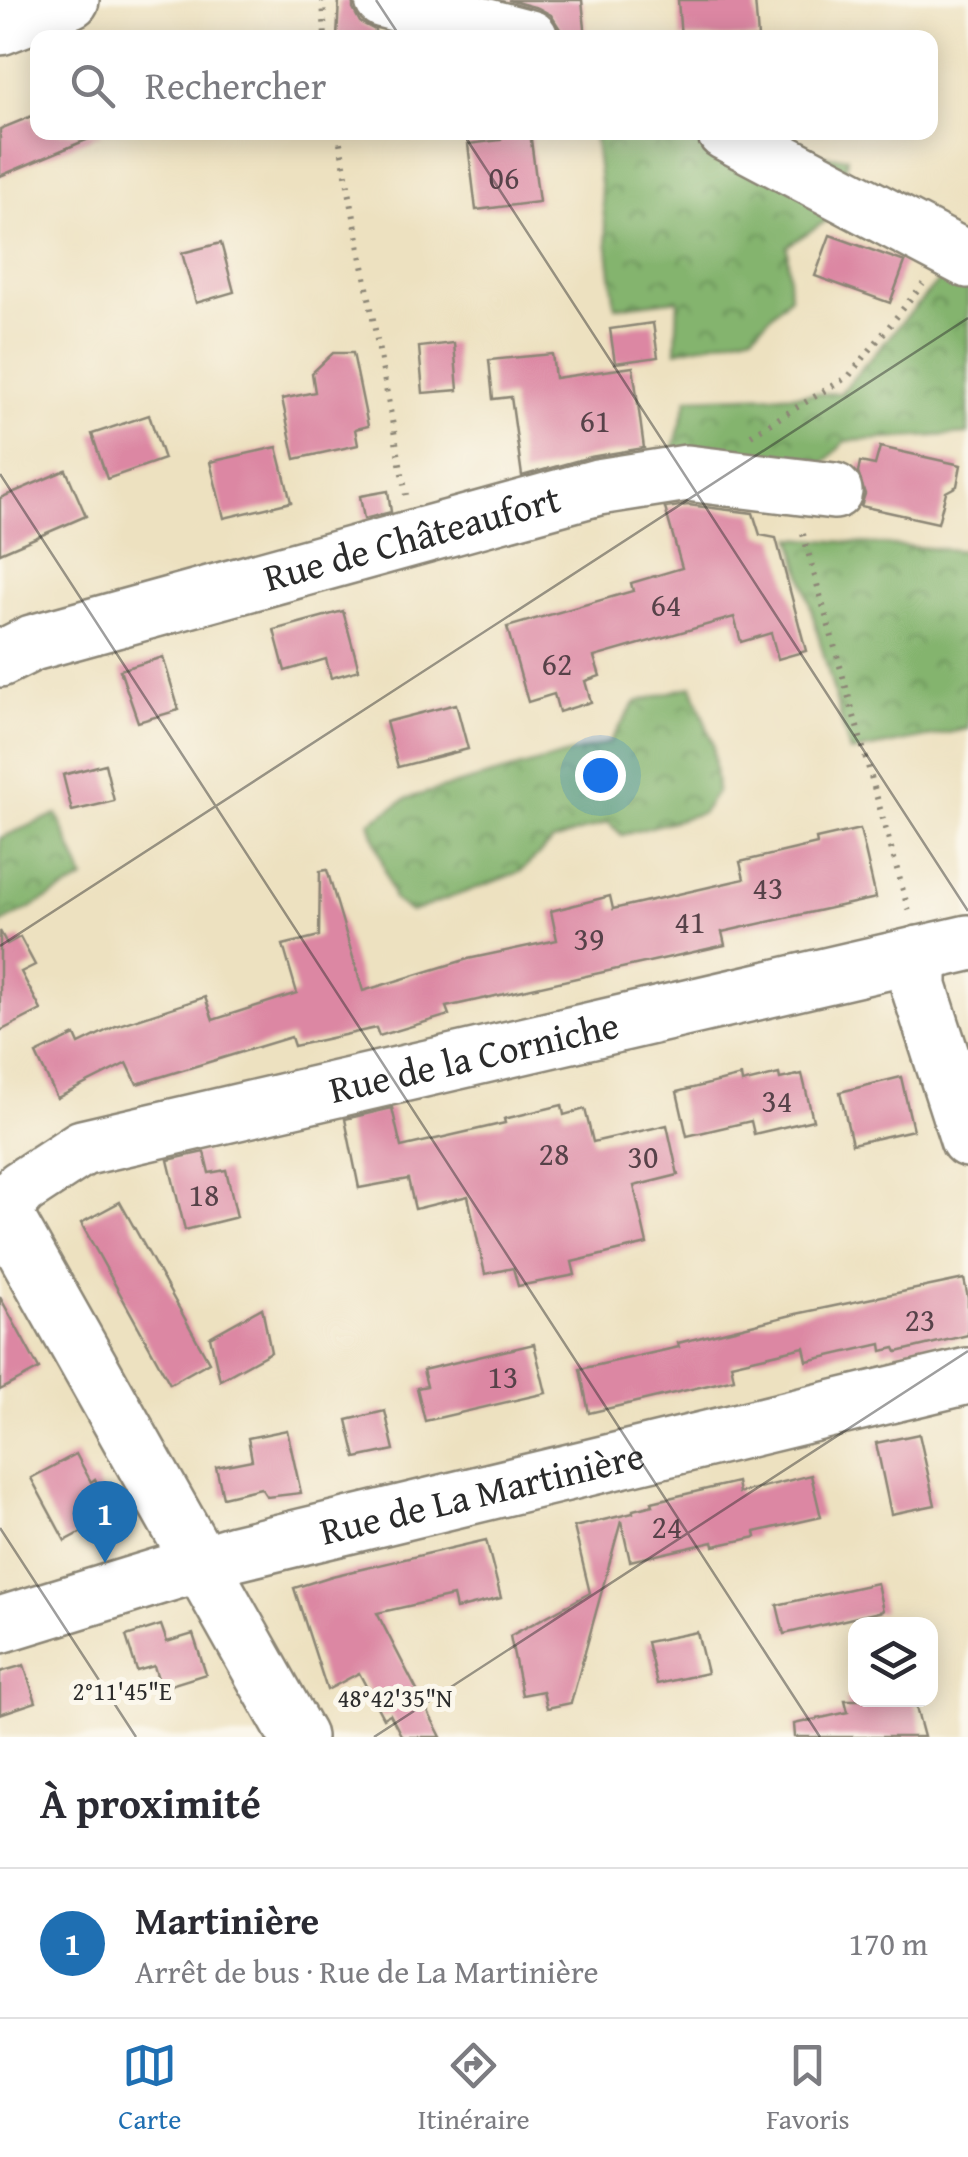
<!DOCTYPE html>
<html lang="fr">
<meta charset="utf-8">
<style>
body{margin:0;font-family:"Gentium Book Plus",serif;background:#f7f7f7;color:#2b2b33}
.controls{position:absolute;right:30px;bottom:30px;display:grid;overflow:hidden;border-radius:20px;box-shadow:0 5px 25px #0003}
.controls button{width:90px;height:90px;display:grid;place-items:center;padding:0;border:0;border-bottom:2px solid #e1e1e2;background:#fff;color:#2b2b33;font:50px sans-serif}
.you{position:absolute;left:600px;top:775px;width:35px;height:35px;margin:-25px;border:8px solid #fff;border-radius:50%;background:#1a73e8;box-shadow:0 0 0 15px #1a73e833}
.badge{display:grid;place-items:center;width:65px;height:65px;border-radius:50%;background:#1f6fb2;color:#fff;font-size:32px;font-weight:700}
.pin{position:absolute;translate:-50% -82px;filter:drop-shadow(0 2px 5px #0008)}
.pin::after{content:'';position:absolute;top:52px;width:35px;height:30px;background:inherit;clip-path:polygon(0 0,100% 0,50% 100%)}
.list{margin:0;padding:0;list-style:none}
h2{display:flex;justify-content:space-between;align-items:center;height:130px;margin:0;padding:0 40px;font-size:42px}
h2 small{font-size:32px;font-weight:400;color:#7c7c81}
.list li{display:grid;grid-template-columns:65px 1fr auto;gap:30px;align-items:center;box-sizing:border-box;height:150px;padding:0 40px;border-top:2px solid #e1e1e2}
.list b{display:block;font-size:38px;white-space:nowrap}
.list p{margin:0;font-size:32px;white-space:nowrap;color:#7c7c81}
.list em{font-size:32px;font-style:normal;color:#7c7c81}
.icon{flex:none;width:55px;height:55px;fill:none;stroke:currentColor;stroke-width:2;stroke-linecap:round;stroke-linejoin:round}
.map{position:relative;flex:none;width:968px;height:1737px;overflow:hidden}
.search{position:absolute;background:#fff;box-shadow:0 5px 25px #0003;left:30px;right:30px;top:30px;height:110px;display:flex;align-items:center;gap:25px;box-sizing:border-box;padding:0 35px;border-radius:20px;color:#7c7c81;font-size:38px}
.sheet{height:280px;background:#fff}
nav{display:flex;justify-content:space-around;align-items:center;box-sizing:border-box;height:140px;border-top:2px solid #e1e1e2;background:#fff;font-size:28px;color:#7c7c81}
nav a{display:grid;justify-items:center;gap:5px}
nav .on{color:#1f6fb2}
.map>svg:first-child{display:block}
.forest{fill:url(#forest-crowns);stroke:#58704c;stroke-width:2.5}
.building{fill:#dc87a3}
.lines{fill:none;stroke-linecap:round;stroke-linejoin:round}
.minor-casing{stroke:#8c8676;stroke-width:60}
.path{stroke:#8c8676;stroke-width:6;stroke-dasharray:2.5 8;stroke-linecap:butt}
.minor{stroke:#fff;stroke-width:55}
.ticks{fill:none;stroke:#2b2b2b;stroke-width:2.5;stroke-opacity:0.45}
.labels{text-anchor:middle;stroke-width:10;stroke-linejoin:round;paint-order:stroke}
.number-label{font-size:32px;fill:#574249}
.street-label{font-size:38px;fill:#2b2b2b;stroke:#fbf7ec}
.ticks-label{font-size:25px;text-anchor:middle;fill:#2b2b2b;stroke:#fbf7ec;stroke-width:10;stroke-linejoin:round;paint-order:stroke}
</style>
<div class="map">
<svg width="968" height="1737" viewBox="0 0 968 1737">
<defs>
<pattern id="forest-crowns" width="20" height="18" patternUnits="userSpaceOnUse" patternTransform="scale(2.5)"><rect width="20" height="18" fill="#84b46e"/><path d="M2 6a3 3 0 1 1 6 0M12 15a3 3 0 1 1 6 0" fill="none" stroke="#6c935b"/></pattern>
</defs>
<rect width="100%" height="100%" fill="#fbf7ec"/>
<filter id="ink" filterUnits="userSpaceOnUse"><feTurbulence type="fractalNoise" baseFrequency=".01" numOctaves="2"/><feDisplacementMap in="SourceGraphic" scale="20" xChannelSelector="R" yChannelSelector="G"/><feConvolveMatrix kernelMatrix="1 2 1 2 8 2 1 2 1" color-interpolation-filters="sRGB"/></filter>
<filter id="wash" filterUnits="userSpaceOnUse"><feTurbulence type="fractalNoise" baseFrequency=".0048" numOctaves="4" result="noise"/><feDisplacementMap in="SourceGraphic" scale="40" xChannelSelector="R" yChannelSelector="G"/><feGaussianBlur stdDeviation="2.25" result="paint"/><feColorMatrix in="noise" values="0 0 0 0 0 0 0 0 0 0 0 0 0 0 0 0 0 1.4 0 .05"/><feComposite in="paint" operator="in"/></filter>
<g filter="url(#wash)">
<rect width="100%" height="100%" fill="#ede1c0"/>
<g class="forest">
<path d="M594,133H677L690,140L728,133L795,156L847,157L840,212L787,246L790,296L754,333L676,351L678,299L615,307Z"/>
<path d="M953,264L968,270V434L846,441L809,478L669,465L688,398L840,393Z"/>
<path d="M792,538L968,551V729L850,752Z"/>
<path d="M692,686L713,744L717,791L702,813L622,835L608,822L553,841L520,872L411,912L394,900L370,822L408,798L609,743L636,702Z"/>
<path d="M57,814L84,879L0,924V838Z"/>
</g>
<g id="blocks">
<g class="building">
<path d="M339,0H353V9L360,22L375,30L376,38H337Z"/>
<path d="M508,0H582L586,38H560V29L551,15L538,8Z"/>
<path d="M678,0H755L758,38H681Z"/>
<path d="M32,116L38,132L103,133L0,176V129Z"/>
<path d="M501,132H530L539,202L476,210L468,144L501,140Z"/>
<path d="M830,235L905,262L890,303L815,276Z"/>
<path d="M221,243L234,292L196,303L182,253Z"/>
<path d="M653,323L658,357L615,363L610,329Z"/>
<path d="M454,343L458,390L423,393L419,347Z"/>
<path d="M333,353H353L368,426L355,429L358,445L295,459L282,399L315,392L312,373Z"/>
<path d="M552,354L555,378L633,367L644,448L590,457L522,476L511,397L493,399L489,360Z"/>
<path d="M149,415L164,459L107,479L92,434Z"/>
<path d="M277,447L291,502L224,518L210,462Z"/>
<path d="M880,447L961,465L957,486L946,492L938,523L861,506L865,494L858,473L860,462L875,465Z"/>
<path d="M66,470L86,516L0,553V498Z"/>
<path d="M388,491L391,512L364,519L360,496Z"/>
<path d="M688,505L753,513L760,535L776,538L806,651L778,659L771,633L741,642L734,617L594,657L600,676L585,681L591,702L559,712L554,694L528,702L507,627L633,591L631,583L682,568L665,508Z"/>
<path d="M343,611L359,670L331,678L326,659L285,671L274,630Z"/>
<path d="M163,657L179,710L138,722L120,670Z"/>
<path d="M456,704L468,749L398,767L386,722Z"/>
<path d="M105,764L114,801L72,811L63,775Z"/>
<path d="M860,829L876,898L722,932L725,945L446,1007L449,1015L379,1036L376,1028L294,1046L291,1037L137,1084L127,1063L57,1098L36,1054L75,1035L79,1044L116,1026L205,997L213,1020L297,993L283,945L319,936L320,871L327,870L363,991L468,959L557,940L551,911L610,896L613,909L744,879L740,862L817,844L816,839Z"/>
<path d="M0,931L7,944L20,937L35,965L21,972L41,1010L0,1031Z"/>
<path d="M779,1074L780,1079L802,1074L813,1120L754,1134L751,1121L687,1136L677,1092L741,1076L742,1083Z"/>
<path d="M901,1077L913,1130L852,1144L840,1092Z"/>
<path d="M562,1105L564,1115L585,1109L593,1142L667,1125L678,1175L634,1186L647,1244L572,1262L575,1275L518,1286L513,1268L485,1274L468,1196L415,1209L408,1179L359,1188L345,1119L392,1108L401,1147L505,1123L504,1119Z"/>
<path d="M204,1152L209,1173L226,1170L237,1217L185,1230L168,1160Z"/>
<path d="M120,1202L209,1362L170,1384L81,1223Z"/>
<path d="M964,1279L968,1298V1335L897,1352L895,1348L882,1351L881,1344L807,1361L804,1347L731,1364L734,1379L589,1413L580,1369L679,1347L678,1343L796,1314Z"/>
<path d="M0,1297L39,1369L0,1390Z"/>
<path d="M262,1308L271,1352L220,1380L210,1337Z"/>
<path d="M534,1344L546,1393L425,1421L417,1388L427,1386L423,1370Z"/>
<path d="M385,1411L394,1450L356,1458L347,1420Z"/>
<path d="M287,1430L301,1493L267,1497L261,1488L223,1497L216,1467L252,1460L248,1438Z"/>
<path d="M919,1434L935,1505L891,1514L876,1443Z"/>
<path d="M76,1454L91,1482L95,1479L113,1515L65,1541L31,1478Z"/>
<path d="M811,1475L821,1517L755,1532L756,1537L714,1546L713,1542L630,1561L621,1521L571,1703L547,1708L543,1691L522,1695L510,1636L590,1593L574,1527L633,1513V1510L653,1505L652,1502L737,1482L739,1493Z"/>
<path d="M486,1540L501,1598L456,1609L453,1596L377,1613L441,1737H402L390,1714L383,1718L359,1673L327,1690L294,1588L332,1576Z"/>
<path d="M877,1583L883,1611L784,1634L777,1605Z"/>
<path d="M161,1625L167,1642L193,1634L206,1674L161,1688L154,1666L137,1671L126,1636Z"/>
<path d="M697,1632L707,1673L657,1684L647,1642Z"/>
<path d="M24,1665L36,1702L0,1714V1672Z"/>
<path d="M845,1700H914L924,1737H795L794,1724L848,1712Z"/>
</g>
</g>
</g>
<g filter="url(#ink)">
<use href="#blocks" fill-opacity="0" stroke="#8c8676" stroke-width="2.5"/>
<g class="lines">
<g class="minor-casing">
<g id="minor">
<path d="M383,0L530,38"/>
<path d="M0,27L71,0"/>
<path d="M725,132L968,260"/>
<path id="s1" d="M0,659L32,643L598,487L687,473L834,491"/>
<path d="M919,954V987L968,1139"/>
<path d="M3,1212L298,1737"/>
<path id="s2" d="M0,1213L21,1188L82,1148L968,943"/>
<path id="s3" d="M0,1625L235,1553L968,1376"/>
</g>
</g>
<g class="path">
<path d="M323,0L325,38"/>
<path d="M338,132L406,495"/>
<path d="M751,435L849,376L923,284"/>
<path d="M803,534L909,912"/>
</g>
<use href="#minor" class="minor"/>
</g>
</g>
<path class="ticks" d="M376,0L401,38M462,132L968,911M0,474L820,1737M0,946L968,318M0,1528L136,1737M374,1737L968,1351"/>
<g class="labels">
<g class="number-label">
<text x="504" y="189">06</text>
<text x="595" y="432">61</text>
<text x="666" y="616">64</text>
<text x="557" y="675">62</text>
<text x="768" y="899">43</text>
<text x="690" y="933">41</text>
<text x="589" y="950">39</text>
<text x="777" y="1112">34</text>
<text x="554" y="1165">28</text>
<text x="643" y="1168">30</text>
<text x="204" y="1206">18</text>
<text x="920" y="1331">23</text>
<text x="503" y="1388">13</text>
<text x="667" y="1538">24</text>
</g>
<g class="street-label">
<text dy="13" stroke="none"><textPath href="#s1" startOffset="430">Rue de Châteaufort</textPath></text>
<text dy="13" stroke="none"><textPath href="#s2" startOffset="508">Rue de la Corniche</textPath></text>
<text dy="13" stroke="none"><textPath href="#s3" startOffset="500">Rue de La Martinière</textPath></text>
</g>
</g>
<g class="ticks-label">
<text x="122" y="1700">2°11'45"E</text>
<text x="395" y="1707">48°42'35"N</text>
</g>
</svg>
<div class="controls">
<button><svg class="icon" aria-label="layers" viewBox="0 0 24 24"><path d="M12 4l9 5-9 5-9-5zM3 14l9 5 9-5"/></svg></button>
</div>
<div class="you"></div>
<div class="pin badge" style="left:105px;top:1563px">1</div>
<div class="search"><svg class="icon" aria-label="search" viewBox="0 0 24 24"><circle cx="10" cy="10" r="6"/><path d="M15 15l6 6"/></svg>Rechercher</div>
</div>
<section class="sheet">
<h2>À proximité<small></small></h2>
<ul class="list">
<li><span class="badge">1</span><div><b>Martinière</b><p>Arrêt de bus · Rue de La Martinière</p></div><em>170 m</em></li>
</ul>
</section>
<nav>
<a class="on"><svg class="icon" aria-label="map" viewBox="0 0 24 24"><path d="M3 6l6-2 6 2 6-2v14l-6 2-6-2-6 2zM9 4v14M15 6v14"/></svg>Carte</a>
<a><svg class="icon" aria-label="directions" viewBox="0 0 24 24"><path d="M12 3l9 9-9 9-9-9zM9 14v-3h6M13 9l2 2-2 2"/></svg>Itinéraire</a>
<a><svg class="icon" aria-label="saved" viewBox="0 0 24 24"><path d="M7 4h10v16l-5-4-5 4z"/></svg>Favoris</a>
</nav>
